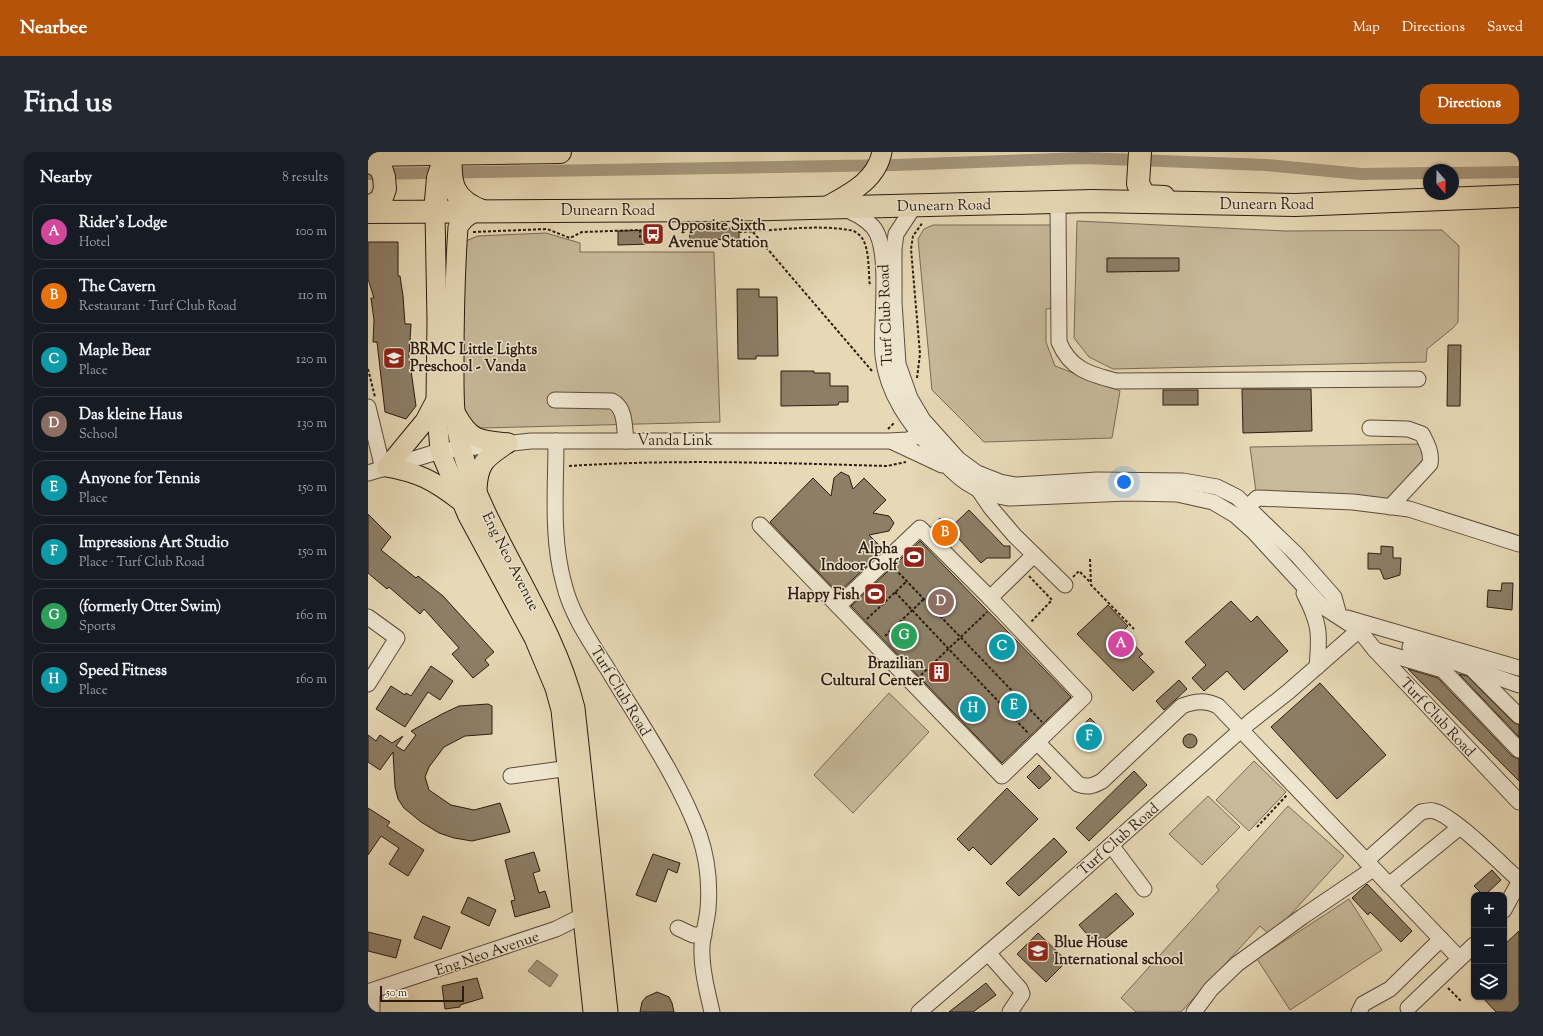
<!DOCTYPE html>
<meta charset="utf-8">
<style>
body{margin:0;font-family:"Sorts Mill Goudy",serif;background:#242831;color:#f1f3f6}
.controls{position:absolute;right:12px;bottom:12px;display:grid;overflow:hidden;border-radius:8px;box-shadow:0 1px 3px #0004}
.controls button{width:36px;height:36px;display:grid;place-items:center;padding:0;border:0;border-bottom:1px solid #363941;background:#171b24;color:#f1f3f6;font:20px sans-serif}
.compass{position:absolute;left:1055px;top:12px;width:36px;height:36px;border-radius:50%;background:#171b24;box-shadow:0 1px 3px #0004;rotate:160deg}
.scale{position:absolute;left:12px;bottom:10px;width:84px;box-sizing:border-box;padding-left:4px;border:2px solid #2c1c10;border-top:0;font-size:11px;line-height:14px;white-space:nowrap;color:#2c1c10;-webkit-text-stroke:3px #efe6d0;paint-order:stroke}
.you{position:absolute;left:756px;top:330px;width:14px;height:14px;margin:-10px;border:3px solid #fff;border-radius:50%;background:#1a73e8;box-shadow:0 0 0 6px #1a73e833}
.badge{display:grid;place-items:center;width:26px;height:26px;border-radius:50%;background:#b45309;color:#fff;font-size:13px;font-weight:700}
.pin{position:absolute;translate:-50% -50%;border:2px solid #fff;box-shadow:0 1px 4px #0006}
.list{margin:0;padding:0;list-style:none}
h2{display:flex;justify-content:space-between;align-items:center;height:52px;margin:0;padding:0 16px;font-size:17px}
h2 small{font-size:13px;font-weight:400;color:#9ea1a6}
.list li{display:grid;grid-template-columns:26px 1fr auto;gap:12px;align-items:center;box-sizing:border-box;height:56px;margin:0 8px 8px;padding:0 8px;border:1px solid #363941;border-radius:12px}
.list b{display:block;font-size:15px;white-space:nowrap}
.list p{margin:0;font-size:13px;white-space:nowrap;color:#9ea1a6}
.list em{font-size:13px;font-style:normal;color:#9ea1a6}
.icon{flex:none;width:22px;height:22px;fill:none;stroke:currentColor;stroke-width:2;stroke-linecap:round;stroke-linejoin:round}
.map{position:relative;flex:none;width:1151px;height:860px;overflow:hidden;border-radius:12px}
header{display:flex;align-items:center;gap:24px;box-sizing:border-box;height:56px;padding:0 20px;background:#b45309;color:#fff}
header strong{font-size:19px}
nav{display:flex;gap:22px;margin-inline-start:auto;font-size:14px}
.intro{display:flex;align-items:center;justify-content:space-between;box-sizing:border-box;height:96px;padding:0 24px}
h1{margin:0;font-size:28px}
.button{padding:10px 18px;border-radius:12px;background:#b45309;color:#fff;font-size:14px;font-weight:700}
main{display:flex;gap:24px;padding:0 24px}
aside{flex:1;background:#171b24;border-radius:12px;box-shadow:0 1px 3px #0004}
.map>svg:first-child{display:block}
.green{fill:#c7b99a;stroke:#7a6a55}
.water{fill:#a7997e;stroke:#766752}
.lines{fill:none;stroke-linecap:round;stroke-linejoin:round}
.canal{stroke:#a7997e;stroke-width:12}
.building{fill:#8d7e66;stroke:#2c1c10}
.minor-casing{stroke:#5b4b3a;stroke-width:17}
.major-casing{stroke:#2c1c10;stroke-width:21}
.highway-casing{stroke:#2c1c10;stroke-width:24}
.path{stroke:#2c1c10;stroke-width:2;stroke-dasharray:3 2;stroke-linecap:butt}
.minor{stroke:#efe6d0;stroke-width:15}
.major{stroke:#e7d9b6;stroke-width:19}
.highway{stroke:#e7d9b6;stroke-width:22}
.labels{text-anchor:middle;stroke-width:3;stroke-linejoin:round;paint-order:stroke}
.street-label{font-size:15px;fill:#2c1c10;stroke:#efe6d0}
.poi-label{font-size:15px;font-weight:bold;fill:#2c1c10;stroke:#efe6d0;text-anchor:start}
</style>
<header>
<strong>Nearbee</strong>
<nav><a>Map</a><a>Directions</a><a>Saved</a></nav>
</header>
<div class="intro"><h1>Find us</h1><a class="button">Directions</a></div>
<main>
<aside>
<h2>Nearby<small>8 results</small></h2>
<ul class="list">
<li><span class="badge" style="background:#d1479c">A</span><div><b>Rider's Lodge</b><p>Hotel</p></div><em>100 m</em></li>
<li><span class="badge" style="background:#e8710a">B</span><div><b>The Cavern</b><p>Restaurant · Turf Club Road</p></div><em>110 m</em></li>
<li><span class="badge" style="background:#0f9aa8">C</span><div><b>Maple Bear</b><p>Place</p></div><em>120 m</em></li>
<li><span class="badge" style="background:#8d6e63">D</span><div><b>Das kleine Haus</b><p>School</p></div><em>130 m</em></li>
<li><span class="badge" style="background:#0f9aa8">E</span><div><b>Anyone for Tennis</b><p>Place</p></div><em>150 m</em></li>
<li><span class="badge" style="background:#0f9aa8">F</span><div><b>Impressions Art Studio</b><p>Place · Turf Club Road</p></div><em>150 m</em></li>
<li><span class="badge" style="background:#2e9e5b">G</span><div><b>(formerly Otter Swim)</b><p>Sports</p></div><em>160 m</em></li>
<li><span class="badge" style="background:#0f9aa8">H</span><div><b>Speed Fitness</b><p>Place</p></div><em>160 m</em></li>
</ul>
</aside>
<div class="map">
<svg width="1151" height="860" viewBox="0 0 1151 860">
<rect width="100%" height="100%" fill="#e7d9b6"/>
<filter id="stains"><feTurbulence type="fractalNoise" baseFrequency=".005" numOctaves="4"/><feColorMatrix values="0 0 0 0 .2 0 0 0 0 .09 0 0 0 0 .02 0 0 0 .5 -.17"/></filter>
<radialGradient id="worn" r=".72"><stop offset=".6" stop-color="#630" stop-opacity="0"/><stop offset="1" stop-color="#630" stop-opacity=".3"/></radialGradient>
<g class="green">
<path d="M709,69L917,79L1074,78L1091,94L1090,170L1085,176L1059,197L1058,210L745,217L721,205L706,186Z"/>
<path d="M565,73H685L686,156L678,157V190L687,214L752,239L744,286L616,290L564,238L550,87L556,77Z"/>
<path d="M178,81L212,91V100H346L352,270L113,276L103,270L95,257V96L100,88L110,84Z"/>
<path d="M1054,292L1056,306L1021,348L888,340L882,295Z"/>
<path d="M521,541L561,580L485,661L446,623Z"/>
<path d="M886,609L918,640L881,679L848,648Z"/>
<path d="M840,644L872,675L834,713L801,682Z"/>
<path d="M920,654L976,704L903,784L892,774L813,860H768L753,846L851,738L848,734Z"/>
<path d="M981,747L1014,798L922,858L889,807Z"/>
</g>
<path class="water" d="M169,808L190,823L182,835L160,819Z"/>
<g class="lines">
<g class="canal">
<path d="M1085,21L1151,20"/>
<path d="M0,22L528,13L715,6L898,13L993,22L1061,21"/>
</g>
</g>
<g class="building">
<path d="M371,76V87L322,88L321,77Z"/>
<path d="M281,78L282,92L250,93V79Z"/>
<path d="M0,90H30V124H32L35,144L37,172H43L41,204L48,254L38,267L17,260L9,190H5L6,168L3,146H6L0,127Z"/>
<path d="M739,106H811V119L739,120Z"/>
<path d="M369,137H391V145H409L410,204H388V207H370Z"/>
<path d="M1080,193H1093L1092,254H1079Z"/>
<path d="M413,219H446V221H462V234H480V250H471L470,253L413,254Z"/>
<path d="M874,237H943L944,279L875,281Z"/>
<rect x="795" y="238" width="35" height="15"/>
<path d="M473,320L481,324L485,337L496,326L518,348L505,361L521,364L526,371L521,379L501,383L516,398L470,441L402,370L445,326L463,344L466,326Z"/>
<path d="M601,358L636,394H642V406H619L613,411L590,386L582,393L563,375L572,366L582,376Z"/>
<path d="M0,362L23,385L13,398L48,426L50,424L75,444L126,500L117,508L121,513L105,526L84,502L91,496L56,457L52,462L21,435L19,437L0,421Z"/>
<path d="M552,389L703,545L634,611L483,454Z"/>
<path d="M1013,394L1025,395V406H1033L1032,423L1019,427H1016L1012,417H1000V401L1013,402Z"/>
<path d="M1134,431H1145L1144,458L1119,455L1120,438L1133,439Z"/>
<path d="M863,449L883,470L889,464L920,499L876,538L859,519L836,539L824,526L838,513L817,490Z"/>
<path d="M740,453L760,474L754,480L775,502L771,505L786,520L765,539L709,482Z"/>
<path d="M63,514L85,529L72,548L60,540L37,575L8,557L23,534L37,543L38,541L43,544Z"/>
<path d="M1040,517L1070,526L1144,604L1151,607V629Z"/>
<path d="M1091,522L1099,524L1145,570L1151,573V585Z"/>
<path d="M811,528L819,537L796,558L788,549Z"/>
<path d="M952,531L1018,603L969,647L903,575Z"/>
<path d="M120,552L124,554V582L97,584L76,595L61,615L57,625L61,638L83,653L106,658L132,651L142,680L104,689L86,686L71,681L53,670L36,656L30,647L27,635L25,600L12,618L0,610V583L8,589L12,583L24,591L35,584L28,594L36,599L48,583L43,579L74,562L91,554Z"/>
<path d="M722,566L734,578L721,591L709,579Z"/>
<circle cx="822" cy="589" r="7"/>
<path d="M671,613L683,626L671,637L659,625Z"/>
<path d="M766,619L779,633L721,689L708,676Z"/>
<path d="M639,636L670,667L623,713L605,695L601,699L589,687Z"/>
<path d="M0,656L22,670L19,674L56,698L40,724L21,712L31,696L13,684L0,703Z"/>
<path d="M686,686L699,700L651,744L638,731Z"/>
<path d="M166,700L172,719L165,721L171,741L177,739L182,755L147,765L143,749L147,748L137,708Z"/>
<path d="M285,702L312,711L309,721L300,717L288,750L268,743Z"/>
<path d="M1124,718L1133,728L1117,743H1115L1106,734Z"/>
<path d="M999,732L1044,779L1033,790L1002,760L1000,763L984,746Z"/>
<path d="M748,741L766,762L729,794L711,773Z"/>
<path d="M100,745L128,758L121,774L93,761Z"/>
<path d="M55,764L82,775L73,797L46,786Z"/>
<path d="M1151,779V860H1128L1114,845H1136V793Z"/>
<path d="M0,780L33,788L28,806L0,799Z"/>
<path d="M670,781L699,809L678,830L649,802Z"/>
<path d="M109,826L115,846L92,853V855L77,857L74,834Z"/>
<path d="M618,831L628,843L605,860H581Z"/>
<path d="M289,840L301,845L304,851L306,860H272L274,850L278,845Z"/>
</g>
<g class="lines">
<g class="minor-casing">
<g id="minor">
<path d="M690,50L691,190C702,217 721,222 748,229L1050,227"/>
<path d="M547,53L528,82L526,97V150L530,212L542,246L555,268L590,307L609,321L632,330L648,333L729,328L815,329L849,335L869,345L929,403L966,445L971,463"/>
<path d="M477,57C488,62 497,66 505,75C524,97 512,173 515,204C519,242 542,272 566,299C588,326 606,341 641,346L760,341L809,342L845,350L867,363L886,380L954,454L991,478L1007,498L1151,650"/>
<path d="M187,248L244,249C258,256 256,275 258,289"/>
<path d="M0,255L15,317"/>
<path d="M1002,276L1040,277L1054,282C1059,292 1064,300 1062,312L1022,355"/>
<path d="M188,289C188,336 183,386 196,432C203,462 223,491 239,516C271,570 309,623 331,682C339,705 342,733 340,757C339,769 335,781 334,794C333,815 339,839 344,860"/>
<path d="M525,290L574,313"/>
<path d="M0,321L72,299L163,289H521L539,288L560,281"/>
<path d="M610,337L623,356L646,383L697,433"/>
<path d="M880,355L889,346L985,350L1041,357L1151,392"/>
<path d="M392,373L634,624L716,545L622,446L666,403"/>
<path d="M936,441C952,472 952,481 949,515"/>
<path d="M470,454L552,376L622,446"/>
<path d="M0,465L29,486L0,532"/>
<path d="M979,466L1151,516"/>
<path d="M1042,495L1151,533"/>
<path d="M1007,498L1075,518L1151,598"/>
<path d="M1105,518L1151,564"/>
<path d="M669,590L710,632C720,636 725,634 734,629L814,554C827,549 837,548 850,554L1091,806"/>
<path d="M143,624L209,615"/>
<path d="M743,693L776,737"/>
<path d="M998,709L1053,660C1057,659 1062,658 1066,659C1085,663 1134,713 1151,728"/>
<path d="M1021,733L1092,675"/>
<path d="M1136,758L1151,730"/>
<path d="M310,776L325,783H336"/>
<path d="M620,801L652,837L654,842L642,860"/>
<path d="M0,840L188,777L214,764L225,763"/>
<path d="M1040,856L1106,793"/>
<path d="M4,860V839"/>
<path d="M551,860L664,763L882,570L920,540L991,478"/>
<path d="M826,860L843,837L869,812L934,765L1005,717"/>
<path d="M991,860L995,852L1022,837L1073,787"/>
</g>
</g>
<g class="major-casing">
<g id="major">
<path d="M456,56C480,42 508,30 514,0"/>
<path d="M107,59L96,67L90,75C87,120 86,164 86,209C86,239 85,270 94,299C121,389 184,464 207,556L240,860"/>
<path d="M67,60L69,169L68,248L72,299L100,364L166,486L187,536L193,558L225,860"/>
<path d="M88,262C103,289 111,288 140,291"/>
<path d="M19,315L57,269L68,248"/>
<path d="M19,315C51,321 65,328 91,348"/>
<path d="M109,338C110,310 118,306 140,291"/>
</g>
</g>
<g class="highway-casing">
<g id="highway">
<path d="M772,0L770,32L777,44L796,45"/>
<path d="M83,2C81,32 85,48 114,59"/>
<path d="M0,3L192,0"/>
<path d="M0,8L13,16L16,25L17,37L13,48L0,56"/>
<path d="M0,60L360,58L724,49L927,53L1151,44"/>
<path d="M67,60L70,26L77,6"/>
</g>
</g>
<g class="path">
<path d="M105,80L179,77L202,86L214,80L272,78V87"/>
<path d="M371,80C406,79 447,72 481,78C486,78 491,82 494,86C502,98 500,120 502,134"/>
<path d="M385,80L504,219"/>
<path d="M0,217L7,245"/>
<path d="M549,226L552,202L543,97L545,84L555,70"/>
<path d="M520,277L527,270"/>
<path d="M201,314C306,307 413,311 519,314L538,310"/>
<path d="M722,407L723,433L766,477"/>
<path d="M527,417L674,570"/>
<path d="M661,424L684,448L663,470"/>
<path d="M705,425L711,419L722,430"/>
<path d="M527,440L661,582"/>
<path d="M499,467L539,429"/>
<path d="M517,484L556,447"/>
<path d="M553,523L619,460"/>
<path d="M889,675L919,643"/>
<path d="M1080,836L1094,850"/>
</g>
<use href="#minor" class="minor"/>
<use href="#major" class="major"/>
<use href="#highway" class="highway"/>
</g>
<defs>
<g id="bus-square" transform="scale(1.15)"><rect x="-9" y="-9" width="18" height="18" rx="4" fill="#8f2418" stroke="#efe6d0"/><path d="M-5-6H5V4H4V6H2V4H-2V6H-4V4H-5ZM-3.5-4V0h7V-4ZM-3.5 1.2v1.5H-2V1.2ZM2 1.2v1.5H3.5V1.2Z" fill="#fff"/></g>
<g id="school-square" transform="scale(1.15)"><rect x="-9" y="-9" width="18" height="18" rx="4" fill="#8f2418" stroke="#efe6d0"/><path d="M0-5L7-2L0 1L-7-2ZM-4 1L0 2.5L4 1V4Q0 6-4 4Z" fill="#fff"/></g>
<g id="stadium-square" transform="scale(1.15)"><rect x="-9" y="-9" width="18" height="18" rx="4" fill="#8f2418" stroke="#efe6d0"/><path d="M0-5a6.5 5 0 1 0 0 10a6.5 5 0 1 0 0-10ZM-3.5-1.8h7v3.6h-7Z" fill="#fff"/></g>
<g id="building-square" transform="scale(1.15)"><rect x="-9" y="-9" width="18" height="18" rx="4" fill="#8f2418" stroke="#efe6d0"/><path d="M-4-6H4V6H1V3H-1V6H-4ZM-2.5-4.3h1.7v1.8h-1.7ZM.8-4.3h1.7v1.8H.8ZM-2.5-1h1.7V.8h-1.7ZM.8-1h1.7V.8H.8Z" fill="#fff"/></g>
</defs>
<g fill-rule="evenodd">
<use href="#bus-square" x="285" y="82"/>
<use href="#school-square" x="26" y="206"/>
<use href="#stadium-square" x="546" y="405"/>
<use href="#stadium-square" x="507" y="442"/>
<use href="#building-square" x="571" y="520"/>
<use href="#school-square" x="670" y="799"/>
</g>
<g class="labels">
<g class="street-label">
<text x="899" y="57">Dunearn Road</text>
<text transform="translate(576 53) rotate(-1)" y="5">Dunearn Road</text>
<text x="240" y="63">Dunearn Road</text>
<text transform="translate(517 163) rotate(-92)" y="5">Turf Club Road</text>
<text x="307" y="293">Vanda Link</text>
<text transform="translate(143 409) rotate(63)" y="5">Eng Neo Avenue</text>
<text transform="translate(253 539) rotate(59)" y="5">Turf Club Road</text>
<text transform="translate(1070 565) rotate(47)" y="5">Turf Club Road</text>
<text transform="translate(750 687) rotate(-41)" y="5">Turf Club Road</text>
<text transform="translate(119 801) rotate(-19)" y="5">Eng Neo Avenue</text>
</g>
<g class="poi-label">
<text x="300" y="78">Opposite Sixth<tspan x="300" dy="17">Avenue Station</tspan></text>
<text x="42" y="202">BRMC Little Lights<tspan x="42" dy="17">Preschool - Vanda</tspan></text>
<text x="530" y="401" text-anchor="end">Alpha<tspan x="530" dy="17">Indoor Golf</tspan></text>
<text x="492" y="447" text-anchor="end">Happy Fish</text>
<text x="556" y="516" text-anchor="end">Brazilian<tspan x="556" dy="17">Cultural Center</tspan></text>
<text x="686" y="795">Blue House<tspan x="686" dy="17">International school</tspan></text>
</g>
</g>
<rect width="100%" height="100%" filter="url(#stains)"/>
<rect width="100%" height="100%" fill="url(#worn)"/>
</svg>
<div class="controls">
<button>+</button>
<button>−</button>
<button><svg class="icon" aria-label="layers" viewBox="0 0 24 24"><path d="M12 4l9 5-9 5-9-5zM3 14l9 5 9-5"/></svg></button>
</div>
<svg class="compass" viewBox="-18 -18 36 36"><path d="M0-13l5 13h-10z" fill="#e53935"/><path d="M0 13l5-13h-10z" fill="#9ea1a6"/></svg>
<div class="scale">50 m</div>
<div class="you"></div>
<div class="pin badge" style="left:753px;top:492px;background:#d1479c">A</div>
<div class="pin badge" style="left:577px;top:381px;background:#e8710a">B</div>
<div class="pin badge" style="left:634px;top:495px;background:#0f9aa8">C</div>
<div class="pin badge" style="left:573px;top:450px;background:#8d6e63">D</div>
<div class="pin badge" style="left:646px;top:554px;background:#0f9aa8">E</div>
<div class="pin badge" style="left:721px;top:585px;background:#0f9aa8">F</div>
<div class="pin badge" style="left:536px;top:484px;background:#2e9e5b">G</div>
<div class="pin badge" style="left:605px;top:557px;background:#0f9aa8">H</div>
</div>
</main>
